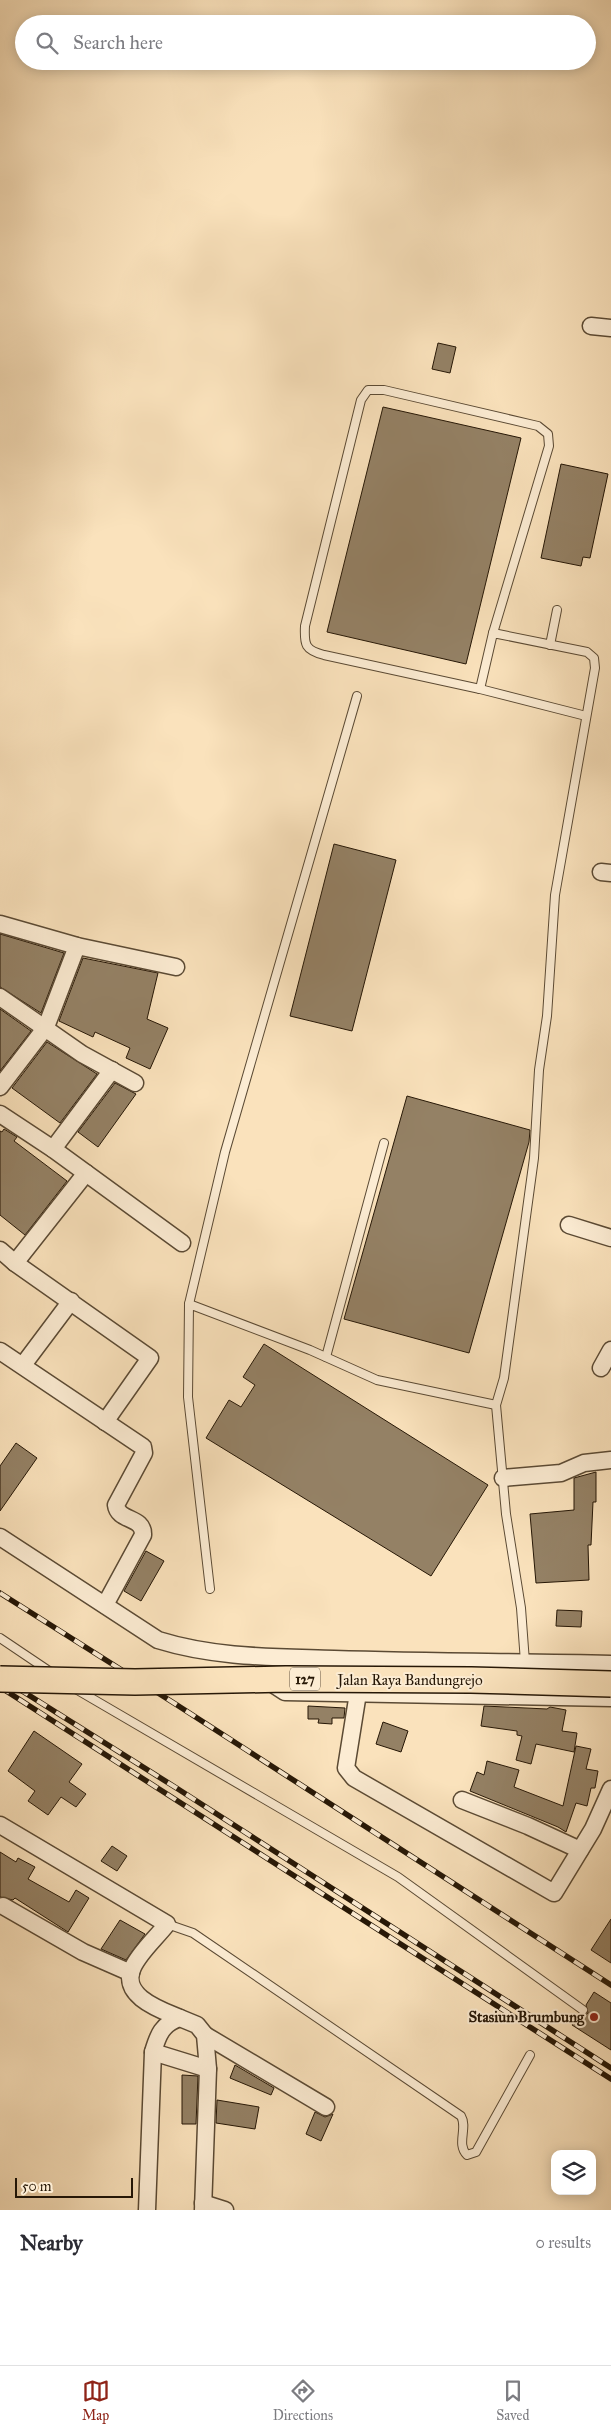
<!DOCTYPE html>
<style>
body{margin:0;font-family:"IM FELL Great Primer",serif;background:#f2f2f3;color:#2b2b33}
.controls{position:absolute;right:15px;bottom:15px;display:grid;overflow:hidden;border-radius:10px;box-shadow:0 2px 12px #0003}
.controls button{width:45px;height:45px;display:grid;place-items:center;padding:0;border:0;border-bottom:1px solid #e1e1e2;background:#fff;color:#2b2b33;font:25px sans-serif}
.scale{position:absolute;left:15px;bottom:12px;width:118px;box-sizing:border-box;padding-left:5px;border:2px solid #261706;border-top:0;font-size:14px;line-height:18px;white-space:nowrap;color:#261706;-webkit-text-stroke:4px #fcecd3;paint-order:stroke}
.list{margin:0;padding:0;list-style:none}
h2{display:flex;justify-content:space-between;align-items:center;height:65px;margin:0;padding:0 20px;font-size:21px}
h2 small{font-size:16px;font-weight:400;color:#7c7c81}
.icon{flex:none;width:28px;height:28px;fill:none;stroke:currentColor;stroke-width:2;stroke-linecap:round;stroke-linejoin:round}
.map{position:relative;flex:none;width:611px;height:2210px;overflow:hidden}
.search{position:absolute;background:#fff;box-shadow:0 2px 12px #0003;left:15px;right:15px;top:15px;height:55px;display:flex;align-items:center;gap:12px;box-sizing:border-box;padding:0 18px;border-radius:28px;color:#7c7c81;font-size:19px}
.sheet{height:155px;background:#fff}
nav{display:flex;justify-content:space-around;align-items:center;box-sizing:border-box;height:70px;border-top:1px solid #e1e1e2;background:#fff;font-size:14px;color:#7c7c81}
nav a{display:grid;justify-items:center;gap:2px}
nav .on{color:#8f2418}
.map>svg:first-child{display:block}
.building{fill:#948165;stroke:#261706}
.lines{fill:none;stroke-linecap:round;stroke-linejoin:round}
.lane-casing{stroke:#5b4a34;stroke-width:10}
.street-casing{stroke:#5b4a34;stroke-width:19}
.lane{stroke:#fcecd3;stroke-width:8}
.street{stroke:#fcecd3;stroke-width:16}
.rail-casing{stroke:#261706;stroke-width:5.5}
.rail{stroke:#fcecd3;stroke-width:4;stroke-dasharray:11;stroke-linecap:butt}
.primary-bridge-casing{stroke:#261706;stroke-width:28;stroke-linecap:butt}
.primary-bridge{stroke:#fae2bc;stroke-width:25}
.poi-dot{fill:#8f2418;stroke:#fcecd3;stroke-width:2}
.labels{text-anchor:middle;stroke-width:4;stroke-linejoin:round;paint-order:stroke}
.shield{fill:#fcecd3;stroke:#665744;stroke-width:1}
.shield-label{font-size:14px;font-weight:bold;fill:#261706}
.street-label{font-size:15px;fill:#261706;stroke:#fcecd3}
.poi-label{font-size:15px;font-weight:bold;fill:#261706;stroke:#fcecd3;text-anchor:end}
</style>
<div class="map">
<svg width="611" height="2210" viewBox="0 0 611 2210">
<rect width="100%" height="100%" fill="#fae2bc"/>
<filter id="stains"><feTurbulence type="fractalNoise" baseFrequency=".004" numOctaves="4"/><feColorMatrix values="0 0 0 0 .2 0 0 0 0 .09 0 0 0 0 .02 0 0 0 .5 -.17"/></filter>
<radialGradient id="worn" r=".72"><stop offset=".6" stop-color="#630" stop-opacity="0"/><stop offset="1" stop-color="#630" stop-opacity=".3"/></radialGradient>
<g class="building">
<path d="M438,343L456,347L450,373L432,369Z"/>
<path d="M383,407L521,438L466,664L327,632Z"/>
<path d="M561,464L608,474L590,558L583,557L581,566L541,558Z"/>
<path d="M334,844L396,860L352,1031L290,1016Z"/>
<path d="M0,934L64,953L41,1013L0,987Z"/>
<path d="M83,958L158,973L147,1019L168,1028L150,1069L126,1058L130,1048L95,1032L93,1037L59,1021Z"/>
<path d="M0,1009L31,1031L0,1071Z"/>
<path d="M47,1042L97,1074L60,1123L12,1088Z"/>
<path d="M115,1083L136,1094L98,1147L78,1132Z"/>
<path d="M407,1096L530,1130L529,1142L469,1353L344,1319Z"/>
<path d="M4,1129L17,1137L14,1141L67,1181L25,1235L0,1215V1131L2,1132Z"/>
<path d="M264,1344L488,1485L431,1576L206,1438L229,1400L241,1407L255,1385L243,1377Z"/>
<path d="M16,1443L37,1458L0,1511V1466Z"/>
<path d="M596,1472V1502H593L591,1545H588L589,1580L536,1583L530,1514L574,1510V1478Z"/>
<path d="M146,1551L164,1561L141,1601L124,1591Z"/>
<path d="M557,1610L582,1611L581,1627L556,1626Z"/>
<path d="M308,1706L345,1708L344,1718H332V1724L318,1723L319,1719H308Z"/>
<path d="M484,1706L547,1709L550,1707L566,1710L562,1731L577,1733L574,1752L536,1744L531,1764L516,1760L522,1736L517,1735V1731L481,1726Z"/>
<path d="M383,1722L408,1731L401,1752L376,1744Z"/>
<path d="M34,1731L82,1764L69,1782L86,1794L76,1807L61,1797L48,1815L28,1801L35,1791L8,1771Z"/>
<path d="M576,1746L591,1749L586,1769L598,1771L595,1788H591L587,1806L576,1803L566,1832L558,1827L470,1791L477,1772L484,1775L487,1761L519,1770L514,1787L563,1806Z"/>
<path d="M112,1846L127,1856L117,1871L101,1861Z"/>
<path d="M0,1852L16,1862L18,1858L35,1867L28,1879L69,1902L76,1890L89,1898L68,1932L15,1898L13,1900L0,1897Z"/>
<path d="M611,1919V1963L591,1950Z"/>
<path d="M120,1920L145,1934L126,1960L101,1949Z"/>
<path d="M594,1992L611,2003V2050L572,2025L580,2014L585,2015L588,2013L586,2005Z"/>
<path d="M235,2065L274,2088L271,2095L230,2078Z"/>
<path d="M182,2075L198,2076L196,2124H182Z"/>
<path d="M217,2100L259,2107L255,2129L216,2123Z"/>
<path d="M315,2112L325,2117L333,2114L321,2141L306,2134Z"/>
</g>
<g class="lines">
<g class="lane-casing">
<g id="lane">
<path d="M493,633L549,446L548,434L538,426L384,390H368L361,400L305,626C304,645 305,650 324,655L480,689L586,716"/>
<path d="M550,645L557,610"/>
<path d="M480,689L493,633L587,652L594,658L595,668L555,895L547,1016L539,1070L534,1158L504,1378L496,1405L506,1514L521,1608L525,1662"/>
<path d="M189,1304L225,1152L357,696"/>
<path d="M326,1357L384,1143"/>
<path d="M210,1589L188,1397L189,1304L310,1350L377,1380L496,1405"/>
<path d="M0,1638L52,1673"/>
<path d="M74,1688L398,1877L583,2010"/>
<path d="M167,1924L193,1933L461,2116C468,2128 456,2144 467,2155L476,2152L530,2055"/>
</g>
</g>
<g class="street-casing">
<g id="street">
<path d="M591,326L611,328"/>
<path d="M601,872L611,873"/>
<path d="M0,924L77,946L176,967"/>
<path d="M0,997L82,1054L135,1083"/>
<path d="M0,1087L46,1027L77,946"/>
<path d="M0,1114L53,1149L182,1243"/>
<path d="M53,1149L112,1070"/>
<path d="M569,1225L611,1238"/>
<path d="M0,1250L15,1263L150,1358L105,1422"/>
<path d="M15,1263L86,1173"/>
<path d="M0,1351L143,1447L144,1453L116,1505C118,1522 144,1516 143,1535L105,1605"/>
<path d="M23,1365L71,1301"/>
<path d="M601,1368L611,1350"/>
<path d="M503,1478L561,1473L584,1463L611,1460"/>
<path d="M0,1537L158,1640C216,1658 275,1657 334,1659C427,1662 519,1662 611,1664"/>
<path d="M265,1679L285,1692L611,1698"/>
<path d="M358,1693L346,1768L354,1778L554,1893L593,1829L611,1789"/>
<path d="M462,1800L528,1826L580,1850"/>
<path d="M0,1825L167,1924C156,1938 140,1952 133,1967C119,1996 161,2010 180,2018"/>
<path d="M3,1906L83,1952L131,1973"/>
<path d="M205,2035L326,2107"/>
<path d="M153,2052L208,2069"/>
<path d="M203,2203L225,2210"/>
<path d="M147,2210L153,2052C158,2035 162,2024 180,2018L197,2025L205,2035L208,2069L203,2210"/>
</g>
</g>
<use href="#lane" class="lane"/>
<use href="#street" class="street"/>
<g class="rail-casing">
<g id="rail">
<path d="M0,1593L177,1705L611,1985"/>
<path d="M0,1677L178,1789L611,2068"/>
<path d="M0,1687L611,2079"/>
</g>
</g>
<use href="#rail" class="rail"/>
<g class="primary-bridge-casing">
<path id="primary-bridge" d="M0,1679L135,1682L286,1679L471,1680L611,1684"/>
</g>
<use href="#primary-bridge" class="primary-bridge"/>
</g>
<circle class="poi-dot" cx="594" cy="2017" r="5"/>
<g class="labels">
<rect class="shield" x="290" y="1667.5" width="30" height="23" rx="4"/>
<g class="shield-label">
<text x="305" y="1684">127</text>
</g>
<g class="street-label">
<text x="410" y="1685">Jalan Raya Bandungrejo</text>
</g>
<g class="poi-label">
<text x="584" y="2022">Stasiun Brumbung</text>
</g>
</g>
<rect width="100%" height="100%" filter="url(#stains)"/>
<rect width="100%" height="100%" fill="url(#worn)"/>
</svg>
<div class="controls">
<button><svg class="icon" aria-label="layers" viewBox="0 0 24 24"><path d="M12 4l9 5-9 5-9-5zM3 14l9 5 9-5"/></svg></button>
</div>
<div class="scale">50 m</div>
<div class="search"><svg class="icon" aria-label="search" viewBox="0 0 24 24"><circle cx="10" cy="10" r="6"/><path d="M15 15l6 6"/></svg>Search here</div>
</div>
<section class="sheet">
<h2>Nearby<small>0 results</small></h2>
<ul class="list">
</ul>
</section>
<nav>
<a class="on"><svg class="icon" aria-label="map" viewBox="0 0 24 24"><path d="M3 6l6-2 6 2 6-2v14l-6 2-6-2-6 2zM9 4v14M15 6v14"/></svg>Map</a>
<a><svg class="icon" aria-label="directions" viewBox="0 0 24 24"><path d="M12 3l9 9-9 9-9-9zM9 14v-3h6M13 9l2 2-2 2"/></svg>Directions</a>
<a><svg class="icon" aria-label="saved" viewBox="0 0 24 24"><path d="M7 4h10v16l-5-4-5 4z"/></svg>Saved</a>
</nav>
